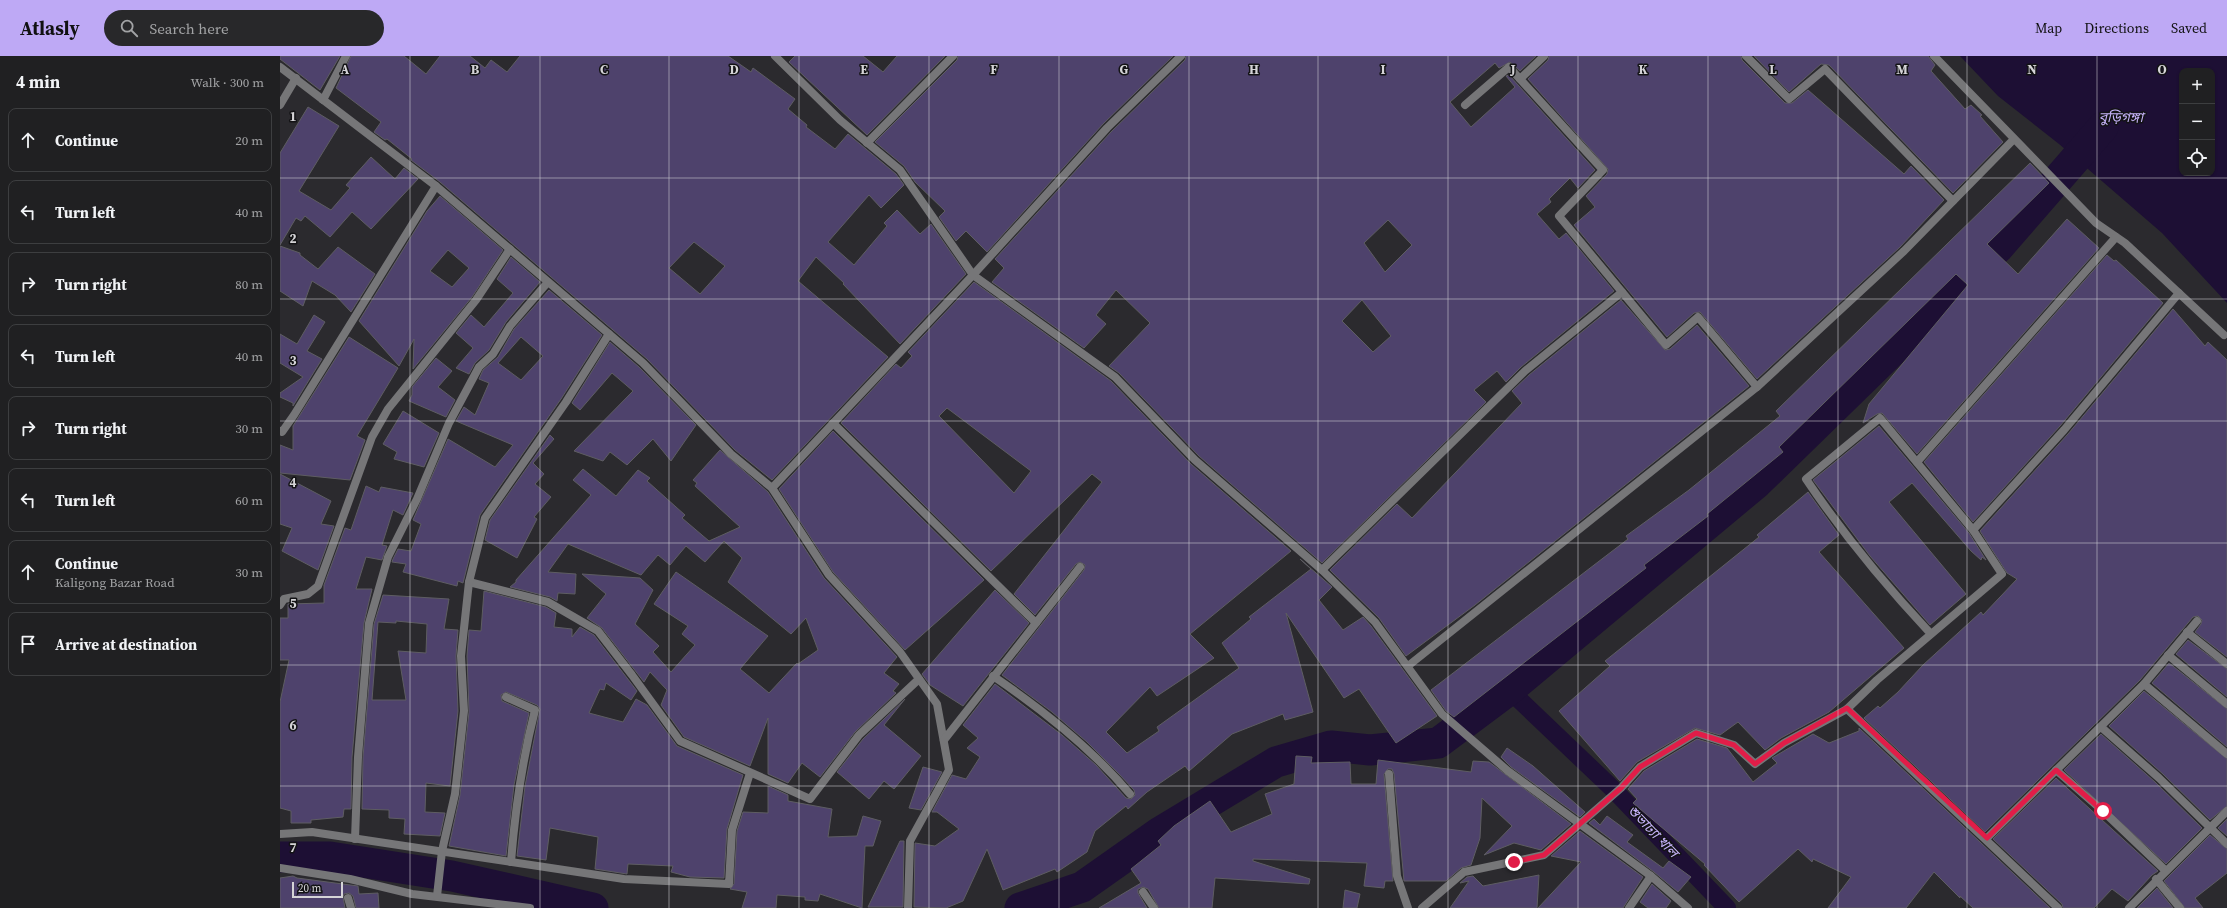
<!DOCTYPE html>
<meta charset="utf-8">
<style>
body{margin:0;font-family:"Source Serif 4","Noto Sans Bengali",serif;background:#28282a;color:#f1f3f6}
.controls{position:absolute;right:12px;top:12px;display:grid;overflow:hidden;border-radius:8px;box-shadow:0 1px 3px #0004}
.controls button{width:36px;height:36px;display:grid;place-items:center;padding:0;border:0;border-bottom:1px solid #3d3e40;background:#202022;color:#f1f3f6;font:20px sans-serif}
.scale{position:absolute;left:12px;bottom:10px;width:51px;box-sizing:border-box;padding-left:4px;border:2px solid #d5d4d7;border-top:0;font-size:11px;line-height:14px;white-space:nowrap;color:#d5d4d7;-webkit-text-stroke:3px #131315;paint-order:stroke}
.stop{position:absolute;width:12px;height:12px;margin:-9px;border:3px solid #e11d48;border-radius:50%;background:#fff}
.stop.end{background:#e11d48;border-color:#fff;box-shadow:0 1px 4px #0008}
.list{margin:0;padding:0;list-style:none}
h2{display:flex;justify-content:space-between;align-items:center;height:52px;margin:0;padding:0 16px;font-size:17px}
h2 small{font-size:13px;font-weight:400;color:#a2a3a5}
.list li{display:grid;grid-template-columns:26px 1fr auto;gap:12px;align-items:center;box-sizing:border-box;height:64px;margin:0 8px 8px;padding:0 8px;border:1px solid #3d3e40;border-radius:8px}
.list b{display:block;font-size:15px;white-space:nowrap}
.list p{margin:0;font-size:13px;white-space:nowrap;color:#a2a3a5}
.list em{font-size:13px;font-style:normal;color:#a2a3a5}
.icon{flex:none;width:22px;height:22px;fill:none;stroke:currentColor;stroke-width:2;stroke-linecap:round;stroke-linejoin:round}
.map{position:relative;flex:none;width:1947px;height:852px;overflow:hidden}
header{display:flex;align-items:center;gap:24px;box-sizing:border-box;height:56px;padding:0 20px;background:#bea9f5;color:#111}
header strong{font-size:19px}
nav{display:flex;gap:22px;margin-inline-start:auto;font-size:14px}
.search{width:280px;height:36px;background:#28282a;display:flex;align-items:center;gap:10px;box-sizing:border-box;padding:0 14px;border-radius:22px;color:#a2a3a5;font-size:15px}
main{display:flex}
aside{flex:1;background:#202022}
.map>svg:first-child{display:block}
.water{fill:#1d0f34;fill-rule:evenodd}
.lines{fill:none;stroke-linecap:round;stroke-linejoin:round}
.canal{stroke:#1d0f34;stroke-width:18}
.river{stroke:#1d0f34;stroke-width:31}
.building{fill:#4e426c;stroke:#5e5d62;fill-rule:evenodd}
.minor{stroke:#767678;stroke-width:8}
.route{stroke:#e11d48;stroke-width:5}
.grid{fill:none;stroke:#d5d4d7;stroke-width:1;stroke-opacity:0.55}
.labels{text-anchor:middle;stroke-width:3;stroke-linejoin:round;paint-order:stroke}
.water-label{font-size:14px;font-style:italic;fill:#c5b2f8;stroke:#131315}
.grid-label{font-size:13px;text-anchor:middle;font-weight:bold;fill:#d5d4d7;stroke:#131315;stroke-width:3;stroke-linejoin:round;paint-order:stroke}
</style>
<header>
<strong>Atlasly</strong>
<div class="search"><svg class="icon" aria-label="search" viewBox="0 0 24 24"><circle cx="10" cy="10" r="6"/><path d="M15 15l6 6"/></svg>Search here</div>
<nav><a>Map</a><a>Directions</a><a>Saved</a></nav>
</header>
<main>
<aside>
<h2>4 min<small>Walk · 300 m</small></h2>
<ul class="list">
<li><svg class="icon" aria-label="ahead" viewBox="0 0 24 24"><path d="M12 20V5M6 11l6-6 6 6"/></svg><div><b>Continue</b></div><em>20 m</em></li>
<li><svg class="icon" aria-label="left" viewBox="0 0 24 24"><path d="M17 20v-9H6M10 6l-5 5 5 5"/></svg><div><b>Turn left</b></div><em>40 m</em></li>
<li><svg class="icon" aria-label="right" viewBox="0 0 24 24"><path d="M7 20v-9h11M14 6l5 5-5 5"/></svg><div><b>Turn right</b></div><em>80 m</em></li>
<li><svg class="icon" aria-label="left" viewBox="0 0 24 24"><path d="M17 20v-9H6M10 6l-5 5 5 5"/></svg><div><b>Turn left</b></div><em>40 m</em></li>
<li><svg class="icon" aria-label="right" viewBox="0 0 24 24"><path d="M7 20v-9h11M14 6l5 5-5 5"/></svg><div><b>Turn right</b></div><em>30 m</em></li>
<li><svg class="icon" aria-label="left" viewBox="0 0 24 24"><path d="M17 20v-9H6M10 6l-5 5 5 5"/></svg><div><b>Turn left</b></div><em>60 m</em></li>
<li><svg class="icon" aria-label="ahead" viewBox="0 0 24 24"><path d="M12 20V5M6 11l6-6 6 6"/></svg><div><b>Continue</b><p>Kaligong Bazar Road</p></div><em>30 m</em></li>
<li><svg class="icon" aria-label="arrive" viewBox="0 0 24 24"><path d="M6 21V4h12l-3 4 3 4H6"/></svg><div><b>Arrive at destination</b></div></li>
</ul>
</aside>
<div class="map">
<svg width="1947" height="852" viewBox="0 0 1947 852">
<rect width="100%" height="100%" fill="#2b2a2e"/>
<path class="water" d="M1680,0H1947V247L1882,177L1779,88L1718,40ZM1902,15H1932V117H1902Z"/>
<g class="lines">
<path class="canal" d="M1229,634L1334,734L1447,852"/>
<g class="river">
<path d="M0,801H50L172,820L313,852"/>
<path d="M740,852L802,831L880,776L996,706L1051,690L1090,694L1158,687L1229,634L1477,427L1718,192L1823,71"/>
</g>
</g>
<g class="building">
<path d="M0,0H60L40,34L0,3Z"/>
<path d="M71,0H124L146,18L160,0H190L205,12L211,4L227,16L240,0H448L471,16L473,12L515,43L508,53L527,69L526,71L555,93L568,78L616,118L624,129L601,152L589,139L548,186L574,209L607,170L604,167L617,154L640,178L651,168L686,218L620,288L563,228L564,227L536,201L518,225L608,301L492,424L455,394L367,303L160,126L131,104L132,103L107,83L105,84L94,76L101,66L56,32ZM414,186L445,210L420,238L389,212Z"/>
<path d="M515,0H583L603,16L617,0H665L587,79L509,6Z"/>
<path d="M678,0H893L823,68L707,196L686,175L676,185L659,161L665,155L635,126L624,110L595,86L677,4Z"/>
<path d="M906,0H1256L1240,15L1230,6L1219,12L1215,7L1170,46L1191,71L1235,31L1226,20L1229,19L1315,114L1298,132L1290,122L1269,143L1271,146L1257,158L1279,183L1286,177L1334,235L1241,311L1226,326L1217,315L1194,334L1206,346L1042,507L919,400L839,317L829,310L870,267L836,234L816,259L826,268L804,292L712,226L724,212L715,203L831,76L905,4ZM1108,164L1132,189L1105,216L1084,187ZM1082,244L1111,280L1093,296L1062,265Z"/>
<path d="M1269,0H1461L1462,4L1505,47H1512L1528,34L1624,118L1631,110L1664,144L1620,191L1477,323L1420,256L1414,257L1387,281L1294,169L1315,151L1306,140L1327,118L1328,113L1248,23L1268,4Z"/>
<path d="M1474,0H1648L1655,9L1651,15L1685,53L1691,49L1702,59L1700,60L1723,86L1673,137L1549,9L1541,8L1509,36Z"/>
<path d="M28,51L59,70L19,135L51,154L70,132L66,129L91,101L115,123L124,112L138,123L91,173L72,156L50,181L25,160L21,165L16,162L0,189V97Z"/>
<path d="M1750,107L1769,127L1707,188L1738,218L1787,163L1819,192L1637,398L1602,357L1597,358L1583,367L1589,348L1688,229L1676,218L1499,391L1503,396L1427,458L1428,460L1364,509L1366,512L1174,661L1166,655L1151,634L1348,483L1346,480L1409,434L1500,360L1496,355Z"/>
<path d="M160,140L223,194L192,241L133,313L134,283L119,310L79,265L147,155ZM168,194L189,212L172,231L150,215Z"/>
<path d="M0,190L20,197V199L38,213L58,191L95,218L71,256L55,239L32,225L23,250L0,235Z"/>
<path d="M1827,199L1834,205L1836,204L1883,247L1780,370L1693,466L1644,406Z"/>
<path d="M231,201L260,226L226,266L209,294L195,307L189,318L176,312L193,292L176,277L191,259L204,271L233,237L217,223Z"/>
<path d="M694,226L831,325L911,408L1011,495L910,578L934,602L877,640L870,631L826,676L847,697L879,675L877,671L959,612L942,587L971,563L969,561L1031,513L1020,503L1052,531L1039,544L1063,574L1083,561L1091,570L1157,660L1116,687L1079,633L1064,642L1006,557L1033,656L1005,664L1003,658L952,678L909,715L905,710L867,736L848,753L846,750L815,775L807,796L777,816L775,813L723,834L707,793L683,845L666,852L634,851L635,787L655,790L679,773L657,756H652L672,719L686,723L700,701L687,692L698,682L683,669L715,628L782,679L816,709L846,742L851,743L855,739L854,734L839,718L807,686L772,656L722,619L804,514L805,509L800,506L796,508L755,559L734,538L822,426L812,418L711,515L561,367L616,308L621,312L632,300L628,296ZM667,352L751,415L734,437L659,360Z"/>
<path d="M269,234L322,279L281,343L200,459L183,527L178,525L177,530L123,516L126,508L112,506L113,503L118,493L131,495L141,468L133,464L168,383L215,411L233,389L176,365L184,351L195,359L209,327L199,323L203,314L218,301L234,273ZM241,281L263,300L241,324L218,307Z"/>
<path d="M1341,244L1385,294L1390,293L1417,269L1469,330L1195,549L1126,600L1099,562L1050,514L1117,448L1132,462L1242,347L1232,335L1249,319Z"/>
<path d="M1893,253L1925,290L1928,286L1947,304V601L1915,576L1921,568L1922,564L1918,560L1913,561L1860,624L1705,776L1584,662L1598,650L1600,652L1618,636L1643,609L1701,556L1703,559L1737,523L1727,517L1700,475L1788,378Z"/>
<path d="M34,259L45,266L27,295L42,303L13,350V347L0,341V337L23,321L0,307V278L17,288Z"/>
<path d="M69,281L118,312L77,380L85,384L70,424L0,417V389L13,394V370Z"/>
<path d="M330,286L359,311L416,369L391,405L373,383L347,409L330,396L323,405L294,395L353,335L332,317L300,354L292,347Z"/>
<path d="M156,302L172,315L158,331L175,344L166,361L129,345L132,339V331Z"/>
<path d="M123,355L159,377L144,411L114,403L117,396L103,388Z"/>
<path d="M1599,370L1689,477L1706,504L1702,501L1701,504L1691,495L1632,427L1609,446L1686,538L1650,569L1590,500L1533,424Z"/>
<path d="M553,375L704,524L625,594L553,516L499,433Z"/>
<path d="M270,379L274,383L253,407L264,418L255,428L271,441L254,461L257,463L237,502L205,484L210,464Z"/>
<path d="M440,394L488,436L544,522L617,601L604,617L619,628L613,635L616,637L575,676L540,721L522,707L508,727L488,718V662L470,710L404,681L381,649L387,634L370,616L364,626L322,572L307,562L326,538L302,518L360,522L373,534L355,568L379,590L373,596L391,616L415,589L402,578L408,570L374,548L396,516L488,580L460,613L489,637L517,607L518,608L538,594L526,562L511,578L448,526L462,502L444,485L425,506L406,490L390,509L378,499L361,519L288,488L268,516L296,518L295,538L278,537L277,545L270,541L230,531L236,526V524L311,439L293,424L303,413L336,440L358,414L370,422L367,425L405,459L402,462L429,485L460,471L415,430L417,427L413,424Z"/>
<path d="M0,418L51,445L41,468L54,470L38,514L2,495L12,472L0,468Z"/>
<path d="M86,430L99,436L101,431L133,437L123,459L113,454L102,489L107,490L102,504L86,501L76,533H92L84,567L72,701L71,753H64L63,761L31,764V767H11V755L0,752V646L9,604H0V562H8V548L44,547V529L65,472L71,474Z"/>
<path d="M1528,436L1559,479L1539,496L1624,592L1549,656L1501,682L1485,694L1458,666L1440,679L1415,672L1357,706L1340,725L1279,655L1330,610L1325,605L1479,481L1477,479Z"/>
<path d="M715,534L749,567L683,650L650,629L642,618Z"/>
<path d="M204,535L266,551L276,557L274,571L292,573V581L300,571L314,579L357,635L351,644L326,627L324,634L320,633L309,657L343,666L356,643L367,649L397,690L463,719L447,773L444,822L410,821L391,816L393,810L348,808L347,818L315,813L318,781L270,772L266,804L237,800L245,730L260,653L257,649L226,636L221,639L222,645L249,657L234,729L226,800L169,790L180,739L189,656L187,600L189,574L201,575Z"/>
<path d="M103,539L169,543L164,573L178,574L176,600L178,655L170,730L146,727L145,756L165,757L160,780L124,778L125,763L109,762V754L82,753L83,701L94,568ZM116,565L147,568L146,597L118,595L126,644H92L98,566L116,567Z"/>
<path d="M1908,584L1947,613V641L1896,598Z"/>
<path d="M1889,607L1947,653V691L1872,627Z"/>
<path d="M1864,635L1947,703V750L1930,764L1883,718L1829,670Z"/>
<path d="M625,643L604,669L641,700L614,733L604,725L589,743L557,716L583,683Z"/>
<path d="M1579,672L1770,852H1693L1680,840V842L1654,816L1626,852H1548L1571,821L1533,803L1532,806L1518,793L1459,846L1424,809L1425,808L1353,747L1357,743L1348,733L1364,715L1417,683L1447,692L1473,726L1497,707L1492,702L1533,678L1549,687L1579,675Z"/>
<path d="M1821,678L1875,726L1922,772L1886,808L1784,714Z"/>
<path d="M1227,692L1253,710L1305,756L1300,761L1231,711L1221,701Z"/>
<path d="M1016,700L1032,701L1031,707L1070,706L1071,728H1096L1098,704L1191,716L1193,705L1209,706L1291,768L1261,794L1234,787L1204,799L1232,770L1202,742L1200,782L1191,809L1181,812L1166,825H1124L1114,718L1112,713H1108L1104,718L1113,825H1105L1104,832L1084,830L1087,807L973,803V805L1030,823L1029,828L935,822L932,852H879L868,833L863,831L858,833V837L867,852H819L861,827L851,813L881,789L878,785L894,770L930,745L951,776L992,758L985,738L1014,728Z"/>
<path d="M643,711L662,716L641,754L629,752Z"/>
<path d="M1776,722L1878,815L1872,819L1848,845L1832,833L1814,852H1783L1782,848L1713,783Z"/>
<path d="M488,730L508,739V745L552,753L548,781L577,780L583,760L601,765L593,790H585L582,852L540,838L538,845L525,844V841L497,839L496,852H462L467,836L450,833L454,828L457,775L463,756L488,757Z"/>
<path d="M1327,760L1353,779L1347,786L1383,812L1389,805L1411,821L1398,836L1374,816L1309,767L1314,763L1320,769Z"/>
<path d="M1947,763V780L1938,772Z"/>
<path d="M1300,775L1363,821L1343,852H1258L1301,806L1271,800Z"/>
<path d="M1930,779L1947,793V817L1915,842L1923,852H1905L1884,825Z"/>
<path d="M620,785H624L623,851H588Z"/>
<path d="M1259,819L1257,852H1170L1189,825L1180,827L1187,821L1193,820L1203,830Z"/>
<path d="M13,820L17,822L78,830L79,838L98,837L99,852H76L73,840L69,837L64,838L63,841L65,852H0V822Z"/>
<path d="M1372,828L1391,845L1386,852H1368L1360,846Z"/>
<path d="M1877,832L1893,852H1857Z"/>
<path d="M1065,834L1080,838L1077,852H1063Z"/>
</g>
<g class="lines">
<g class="minor">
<path d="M495,0L560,64L620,114L693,219L835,321L915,404L1042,514L1095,566L1162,658L1228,715L1371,820L1408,852"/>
<path d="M1466,0L1509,43L1545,13L1673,145"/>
<path d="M1654,0L1816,167L1845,187L1944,279"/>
<path d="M0,11L156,130L363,307L451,398L492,432L549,519L620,596L657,648L669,714L630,785L628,852"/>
<path d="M1240,23L1264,0"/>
<path d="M43,44L66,0"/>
<path d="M0,49L16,22"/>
<path d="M1185,49L1229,11L1323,114L1279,160L1386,289L1418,261L1477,331"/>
<path d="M587,87L673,0"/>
<path d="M553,367L756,567L800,511"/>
<path d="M0,375L2,376L14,359L156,130"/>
<path d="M1637,406L1836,181"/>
<path d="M492,432L693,219L827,72L901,0"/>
<path d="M1693,474L1784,374L1899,237"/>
<path d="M1042,514L1245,315L1342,236"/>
<path d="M189,526L268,546L318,575L352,619L400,685L530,743L579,679L639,623"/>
<path d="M0,549L4,543L28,538L38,530L92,381L108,353L196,244L230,193"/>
<path d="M1907,576L1947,608"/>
<path d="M1888,599L1947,648"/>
<path d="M1128,610L1477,331L1624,195L1734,83"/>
<path d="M713,620C763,654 812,693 850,738"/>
<path d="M1864,628L1947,698"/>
<path d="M226,641L255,654C242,705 235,754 231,806"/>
<path d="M1567,653L1778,852"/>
<path d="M1821,671L1879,722L1947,788"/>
<path d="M664,684L756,567"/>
<path d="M1776,714L1823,755L1886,815"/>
<path d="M1109,718L1117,820L1128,852"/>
<path d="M0,778L32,776L344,823L449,828L452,774L470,717"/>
<path d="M1707,782L1864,628L1917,565"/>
<path d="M75,783L78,701L89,567L108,501L137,443L169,367L199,311L213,298L230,270L268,226"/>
<path d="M0,812L70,823L132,838L250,852"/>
<path d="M1876,823L1900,852"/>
<path d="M863,836L874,852"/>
<path d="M157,840L162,795L175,738L184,655L181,600L189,526L205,462L286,346L329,278"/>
<path d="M68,842L71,852"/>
<path d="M1142,852L1184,816L1264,799L1341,732L1360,711L1416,677L1454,689L1475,708L1504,687L1567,653L1597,624L1722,518L1693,474L1600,362L1526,423C1563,478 1606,530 1651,578"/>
<path d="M1349,852L1371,820"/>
<path d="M1849,852L1947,755"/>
</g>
</g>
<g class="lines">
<path class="route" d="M1234,806L1264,799L1341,732L1360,711L1416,677L1454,689L1475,708L1504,687L1567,652L1707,782L1776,714L1823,755"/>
</g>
<path class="grid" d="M130,0V852M260,0V852M389,0V852M519,0V852M649,0V852M779,0V852M909,0V852M1038,0V852M1168,0V852M1298,0V852M1428,0V852M1558,0V852M1687,0V852M1817,0V852M0,122H1947M0,243H1947M0,365H1947M0,487H1947M0,609H1947M0,730H1947"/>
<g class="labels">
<g class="water-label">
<text x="1841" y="66">বুড়িগঙ্গা</text>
<text transform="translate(1373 775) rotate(46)" y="5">শুভাঢ্যা খাল</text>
</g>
</g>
<g class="grid-label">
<text x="65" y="18">A</text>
<text x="195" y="18">B</text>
<text x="324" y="18">C</text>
<text x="454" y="18">D</text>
<text x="584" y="18">E</text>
<text x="714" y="18">F</text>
<text x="844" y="18">G</text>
<text x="974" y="18">H</text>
<text x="1103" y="18">I</text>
<text x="1233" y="18">J</text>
<text x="1363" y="18">K</text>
<text x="1493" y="18">L</text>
<text x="1622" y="18">M</text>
<text x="1752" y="18">N</text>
<text x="1882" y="18">O</text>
<text x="13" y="65">1</text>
<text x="13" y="187">2</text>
<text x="13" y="309">3</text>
<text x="13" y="431">4</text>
<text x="13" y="552">5</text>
<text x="13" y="674">6</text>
<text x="13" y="796">7</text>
</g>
</svg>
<div class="controls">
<button>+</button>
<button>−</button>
<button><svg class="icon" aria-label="locate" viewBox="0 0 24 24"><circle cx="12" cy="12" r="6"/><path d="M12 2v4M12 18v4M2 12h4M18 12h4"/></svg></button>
</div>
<div class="scale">20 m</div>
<div class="stop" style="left:1823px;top:755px"></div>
<div class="stop end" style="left:1234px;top:806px"></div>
</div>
</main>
